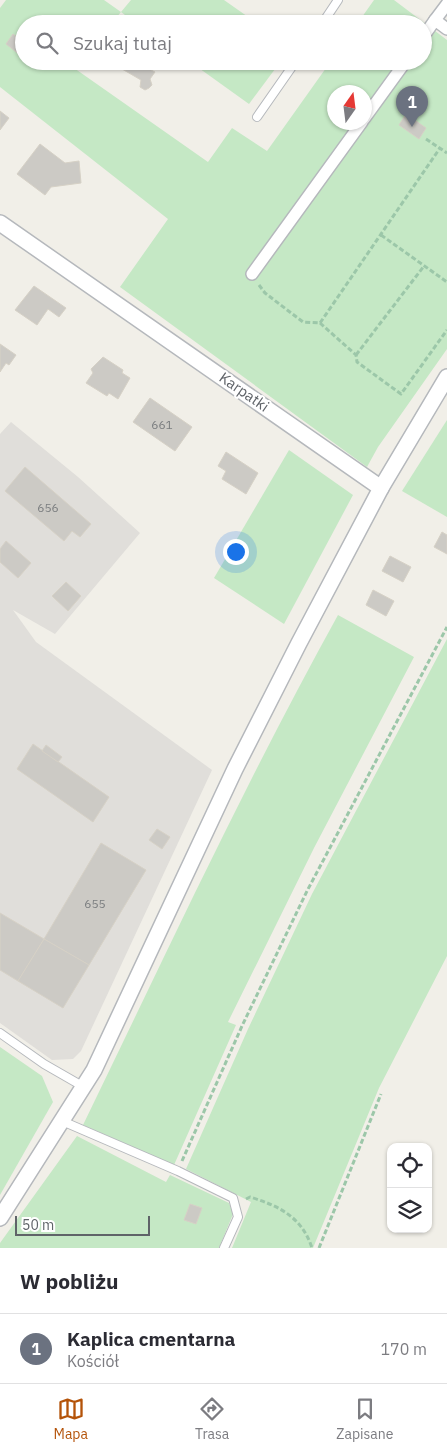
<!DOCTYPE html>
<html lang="pl">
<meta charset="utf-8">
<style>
body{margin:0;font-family:"IBM Plex Sans",sans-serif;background:#f2f2f3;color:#2b2b33}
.controls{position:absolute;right:15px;bottom:15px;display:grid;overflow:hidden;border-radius:10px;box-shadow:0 1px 4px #0004}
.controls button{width:45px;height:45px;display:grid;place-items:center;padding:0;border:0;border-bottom:1px solid #e1e1e2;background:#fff;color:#2b2b33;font:25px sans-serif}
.compass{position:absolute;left:327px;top:85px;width:45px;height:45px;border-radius:50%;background:#fff;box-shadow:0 1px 4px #0004;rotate:14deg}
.scale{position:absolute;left:15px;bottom:12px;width:135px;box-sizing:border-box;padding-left:5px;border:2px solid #5f6368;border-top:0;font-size:14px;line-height:18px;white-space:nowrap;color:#5f6368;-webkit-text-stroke:4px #fff;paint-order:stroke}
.you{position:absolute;left:235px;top:551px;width:18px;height:18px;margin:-12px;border:4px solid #fff;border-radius:50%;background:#1a73e8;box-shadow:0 0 0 8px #1a73e833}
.badge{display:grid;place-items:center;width:32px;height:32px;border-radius:50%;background:#b45309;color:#fff;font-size:16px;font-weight:700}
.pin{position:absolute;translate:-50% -41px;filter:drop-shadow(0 1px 2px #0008)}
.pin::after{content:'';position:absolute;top:26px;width:18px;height:15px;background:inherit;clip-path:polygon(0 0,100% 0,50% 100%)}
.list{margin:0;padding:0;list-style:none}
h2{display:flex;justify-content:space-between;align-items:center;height:65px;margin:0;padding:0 20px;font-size:21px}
h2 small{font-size:16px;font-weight:400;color:#7c7c81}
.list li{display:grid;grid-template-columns:32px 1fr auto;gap:15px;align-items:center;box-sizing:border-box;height:70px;padding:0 20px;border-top:1px solid #e1e1e2}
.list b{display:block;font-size:19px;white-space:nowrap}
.list p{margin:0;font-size:16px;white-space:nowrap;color:#7c7c81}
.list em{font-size:16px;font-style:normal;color:#7c7c81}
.icon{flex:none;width:28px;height:28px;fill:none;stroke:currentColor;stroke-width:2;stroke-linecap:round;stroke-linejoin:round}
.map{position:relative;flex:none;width:447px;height:1248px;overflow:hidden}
.search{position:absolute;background:#fff;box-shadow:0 1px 4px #0004;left:15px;right:15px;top:15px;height:55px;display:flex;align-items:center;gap:12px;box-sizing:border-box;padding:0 18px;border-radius:28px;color:#7c7c81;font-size:19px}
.sheet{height:135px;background:#fff}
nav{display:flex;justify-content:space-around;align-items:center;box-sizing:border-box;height:70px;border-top:1px solid #e1e1e2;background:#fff;font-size:14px;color:#7c7c81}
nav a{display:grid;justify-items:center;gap:2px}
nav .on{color:#b45309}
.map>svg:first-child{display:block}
.industrial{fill:#e0deda}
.green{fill:#c5e8c5;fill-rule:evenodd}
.building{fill:#cccac5;stroke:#d6d1c6}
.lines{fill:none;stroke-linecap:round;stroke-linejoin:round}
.service-casing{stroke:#b5b8bc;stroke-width:10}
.pedestrian-casing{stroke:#b5b8bc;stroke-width:14}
.minor-casing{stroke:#b5b8bc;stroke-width:18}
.path{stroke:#9cc7a9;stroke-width:3;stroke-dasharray:5 2.5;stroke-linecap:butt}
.service{stroke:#fff;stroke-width:8}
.pedestrian{stroke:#fff;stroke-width:11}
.minor{stroke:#fff;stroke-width:15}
.labels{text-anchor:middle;stroke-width:4;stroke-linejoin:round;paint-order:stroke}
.number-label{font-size:12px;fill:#7a7d7f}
.street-label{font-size:15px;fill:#5f6368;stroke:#fff}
</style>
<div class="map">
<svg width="447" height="1248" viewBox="0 0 447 1248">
<rect width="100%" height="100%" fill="#f1efe8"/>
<path class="industrial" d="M11,422L78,477L140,533L55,634L13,610L36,642L212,770L81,1051L73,1059L52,1060L0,1023V434Z"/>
<g class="green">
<path d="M6,0H104L121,12L131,0H224L258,24H137L121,12L111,24H24V61H79L74,68L208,162L232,128L267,151L331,61H423V24H357L374,0H394L447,40V349L378,447L367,467L120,287L168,219L0,87V8ZM334,92H364V122H334Z"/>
<path d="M189,61H281L249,104Z"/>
<path d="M447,420V517L402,491Z"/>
<path d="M289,450L353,495L284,624L214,578Z"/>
<path d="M338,615L414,657L314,848L228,1022L236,1025L174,1165L83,1125C166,954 246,781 338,615Z"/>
<path d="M447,639V956L379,1088L313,1248H232L251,1202L186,1169L248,1029L312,894Z"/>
<path d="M0,1047L42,1076L53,1102L0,1195Z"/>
<path d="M77,1136L166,1182L170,1175L229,1203L233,1214L219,1248H0V1243Z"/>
</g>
<g class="building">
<path d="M13,34L24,42V50L20,55L6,44Z"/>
<path d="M128,61H157L151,70L155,72L150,79L152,85L149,88L145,90L140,87L141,80L122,69Z"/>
<path d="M0,111L9,118L0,130Z"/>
<path d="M406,114L426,128L419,139L399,125Z"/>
<path d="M40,144L65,163L79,161L81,183L51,187L45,195L17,174Z"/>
<path d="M34,286L66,308L59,317L48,309L37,325L15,310Z"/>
<path d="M0,344L16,355L9,365L6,363L0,372Z"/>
<path d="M103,357L123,370L122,373L130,378L118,399L109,393L107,396L86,383L93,373L91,369Z"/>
<path d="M150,398L192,427L175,451L133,422Z"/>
<path d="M226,452L258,473L246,494L222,479L226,471L218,466Z"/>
<path d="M25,467L91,524L80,537L72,531L64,541L5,491Z"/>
<path d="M442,532L447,535V554L434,547Z"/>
<path d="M6,541L31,563L18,578L0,562V549Z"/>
<path d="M390,556L411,567L403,582L382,571Z"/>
<path d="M66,582L81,596L68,611L52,596Z"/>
<path d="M373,590L394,601L386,616L366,605Z"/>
<path d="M33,744L109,797L93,822L17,769Z"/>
<path d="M46,745L62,757L58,762L42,751Z"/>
<path d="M157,829L170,837L162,849L149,840Z"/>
<path d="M101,843L146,870L89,965L44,939Z"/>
<path d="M0,913L44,939L18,981L0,970Z"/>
<path d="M44,939L89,965L63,1008L18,981Z"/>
<path d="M190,1204L202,1208L196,1224L184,1220Z"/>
</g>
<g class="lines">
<g class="service-casing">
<g id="service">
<path d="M322,24L338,0"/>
<path d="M257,117L296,61"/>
<path d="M0,1033L44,1064L84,1087"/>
<path d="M62,1121L178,1171L233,1198L238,1217L224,1248"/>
</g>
</g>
<g class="pedestrian-casing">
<g id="pedestrian">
<path d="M435,20L447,4"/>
<path d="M423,37L435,20L447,29"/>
<path d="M364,119L406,61"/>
<path d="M252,274L362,122"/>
</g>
</g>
<g class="minor-casing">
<g id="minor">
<path d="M0,223L381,488"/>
<path d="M0,1218L94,1070L235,769L299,643L381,488L447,377"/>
</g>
</g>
<g class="path">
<path d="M426,139L447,153"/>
<path d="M381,235L447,282"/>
<path d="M259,285L265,293L303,322L320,323L440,148"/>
<path d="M320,323L356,355L357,362L401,394L447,330"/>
<path d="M356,355L424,266"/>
<path d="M182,1161L242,1026L307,891L447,627"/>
<path d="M246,1199L250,1197C279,1206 302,1217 312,1248"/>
<path d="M319,1248L381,1094"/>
</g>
<use href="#service" class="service"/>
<use href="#pedestrian" class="pedestrian"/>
<use href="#minor" class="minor"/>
</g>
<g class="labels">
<g class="number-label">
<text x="162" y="429">661</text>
<text x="48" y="512">656</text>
<text x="95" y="908">655</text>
</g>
<g class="street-label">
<text transform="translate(244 392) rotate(35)" y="5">Karpatki</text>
</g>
</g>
</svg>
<div class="controls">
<button><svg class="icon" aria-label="locate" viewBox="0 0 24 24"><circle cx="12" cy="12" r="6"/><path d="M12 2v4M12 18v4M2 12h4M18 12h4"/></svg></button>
<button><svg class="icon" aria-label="layers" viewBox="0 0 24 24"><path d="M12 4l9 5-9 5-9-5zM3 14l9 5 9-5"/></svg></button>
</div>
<svg class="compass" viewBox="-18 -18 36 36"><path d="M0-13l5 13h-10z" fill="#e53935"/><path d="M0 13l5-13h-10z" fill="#7c7c81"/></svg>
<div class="scale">50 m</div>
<div class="you"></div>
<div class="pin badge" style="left:412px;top:127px;background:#6b7280">1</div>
<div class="search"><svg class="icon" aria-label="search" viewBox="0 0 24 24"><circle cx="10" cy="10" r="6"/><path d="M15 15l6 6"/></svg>Szukaj tutaj</div>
</div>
<section class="sheet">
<h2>W pobliżu<small></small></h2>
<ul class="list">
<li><span class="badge" style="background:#6b7280">1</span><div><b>Kaplica cmentarna</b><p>Kościół</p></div><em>170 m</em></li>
</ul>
</section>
<nav>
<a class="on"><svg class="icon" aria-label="map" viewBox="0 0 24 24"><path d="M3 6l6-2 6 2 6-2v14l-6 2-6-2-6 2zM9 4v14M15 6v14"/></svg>Mapa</a>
<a><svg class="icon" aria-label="directions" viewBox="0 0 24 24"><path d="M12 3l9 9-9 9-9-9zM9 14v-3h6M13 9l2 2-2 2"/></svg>Trasa</a>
<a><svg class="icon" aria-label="saved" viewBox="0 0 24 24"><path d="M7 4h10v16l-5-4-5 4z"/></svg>Zapisane</a>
</nav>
